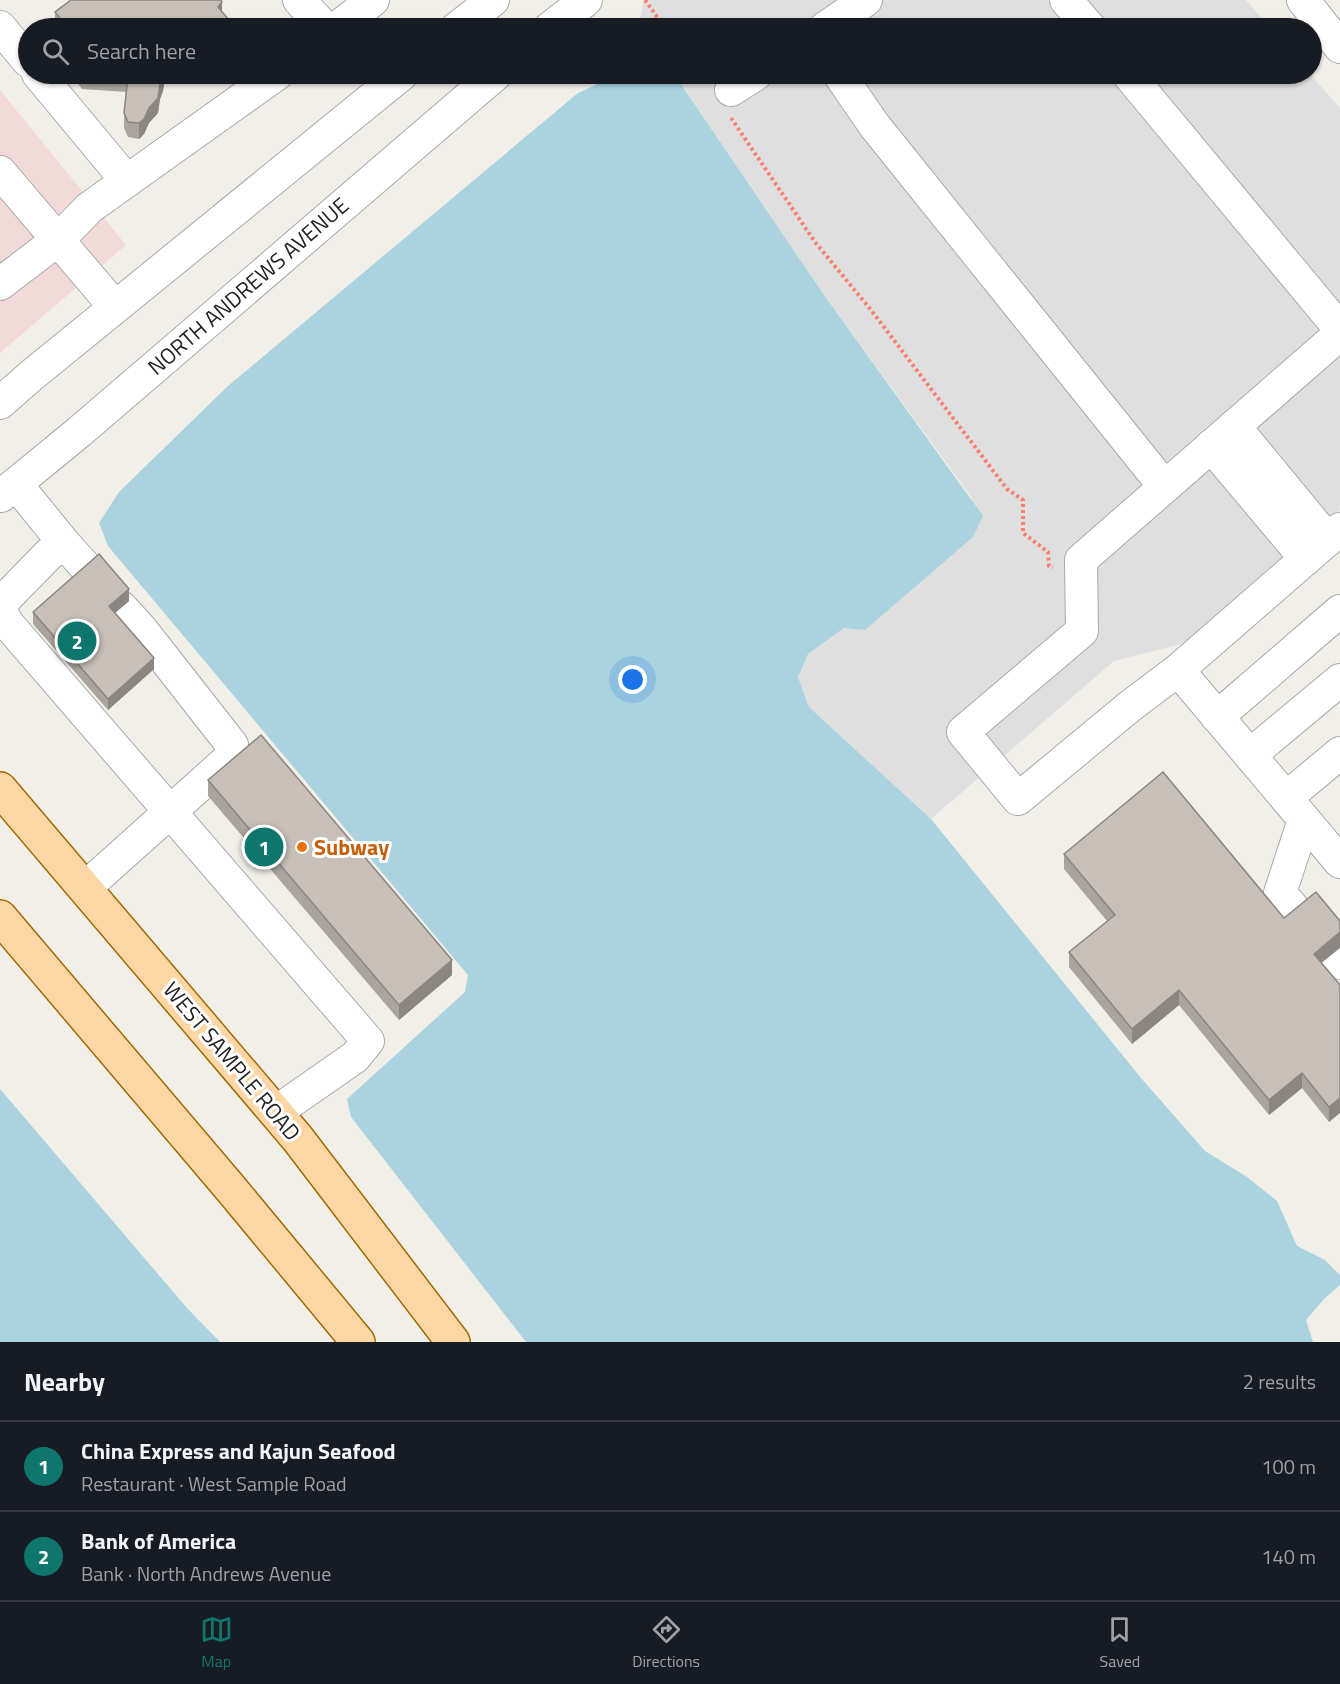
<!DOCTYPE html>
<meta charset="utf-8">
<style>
body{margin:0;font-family:"Titillium Web",sans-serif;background:#242831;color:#f1f3f6}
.you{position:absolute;left:633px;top:680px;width:21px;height:21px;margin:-15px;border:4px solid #fff;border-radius:50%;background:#1a73e8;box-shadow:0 0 0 9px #1a73e833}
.badge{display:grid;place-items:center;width:39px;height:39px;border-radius:50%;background:#0f766e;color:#fff;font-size:20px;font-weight:700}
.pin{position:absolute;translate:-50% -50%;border:3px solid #fff;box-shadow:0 2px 6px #0006}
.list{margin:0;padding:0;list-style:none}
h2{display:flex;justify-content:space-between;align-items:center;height:78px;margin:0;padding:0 24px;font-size:26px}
h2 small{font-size:20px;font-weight:400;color:#9ea1a6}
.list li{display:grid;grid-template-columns:39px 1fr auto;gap:18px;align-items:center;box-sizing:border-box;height:90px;padding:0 24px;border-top:2px solid #363941}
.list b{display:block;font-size:22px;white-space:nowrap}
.list p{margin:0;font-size:20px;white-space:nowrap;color:#9ea1a6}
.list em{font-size:20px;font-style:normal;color:#9ea1a6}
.icon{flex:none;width:33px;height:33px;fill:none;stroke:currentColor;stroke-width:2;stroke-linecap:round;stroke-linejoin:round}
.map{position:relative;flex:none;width:1340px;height:1342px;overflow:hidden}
.search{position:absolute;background:#171b24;box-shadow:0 2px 4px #0004;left:18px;right:18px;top:18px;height:66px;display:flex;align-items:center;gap:15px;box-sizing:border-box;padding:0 21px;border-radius:33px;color:#9ea1a6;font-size:22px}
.sheet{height:258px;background:#171b24}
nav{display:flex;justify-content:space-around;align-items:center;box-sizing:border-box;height:84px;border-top:2px solid #363941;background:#171b24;font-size:16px;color:#9ea1a6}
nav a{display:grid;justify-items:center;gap:3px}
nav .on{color:#0f766e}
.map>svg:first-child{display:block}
.residential{fill:#e0dfdf}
.commercial{fill:#f2dad9}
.water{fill:#aad3df}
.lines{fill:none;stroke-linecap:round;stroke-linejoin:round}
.minor-casing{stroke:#a9a9a9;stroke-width:34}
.major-casing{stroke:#a06b00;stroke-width:36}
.path{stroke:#fa8072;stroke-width:4;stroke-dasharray:3 3;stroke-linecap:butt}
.minor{stroke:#fff;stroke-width:32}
.major{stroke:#fcd6a4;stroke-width:33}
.wall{fill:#aba49e}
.shaded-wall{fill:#8b8681}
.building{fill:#c7bfb8;stroke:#8b8681;stroke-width:1.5}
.food-dot{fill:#e8710a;stroke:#fff;stroke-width:2}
.labels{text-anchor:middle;stroke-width:6;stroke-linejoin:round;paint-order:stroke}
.street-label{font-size:22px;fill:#222;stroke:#fff}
.food-label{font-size:22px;font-weight:bold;fill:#c56008;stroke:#fff;text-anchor:start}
</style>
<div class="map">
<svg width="1340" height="1342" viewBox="0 0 1340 1342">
<rect width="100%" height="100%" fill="#f2efe9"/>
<g class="residential">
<path d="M644,0H1246L1270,28H638Z"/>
<path d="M674,74H1310L1340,108V510L1185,643L1114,661L931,819L809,707L798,677L808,654L844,628L972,498L824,295Z"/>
</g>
<path class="commercial" d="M0,90L126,245L0,353Z"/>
<g class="water">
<path d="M619,74H674L824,295L983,516L973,537L865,630L844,628L808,654L798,677L809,707L931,819L1141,1078L1205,1151L1247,1177L1277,1201L1297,1246L1325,1260L1340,1275V1285L1325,1298L1306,1320L1313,1342H526L351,1117L347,1099L465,992L468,975L108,546L99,523L119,492L228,386L578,93Z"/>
<path d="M0,1089L187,1308L220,1342H0Z"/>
</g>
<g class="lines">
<g class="minor-casing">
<g id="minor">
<path d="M299,0L325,28"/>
<path d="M1066,0L1090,28"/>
<path d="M1303,0L1340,47"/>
<path d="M0,27L28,61"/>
<path d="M337,28L373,0"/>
<path d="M457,28L493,0"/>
<path d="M550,28L586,0"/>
<path d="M825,28L866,0"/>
<path d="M38,74L127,181"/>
<path d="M839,74L874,125L1164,486"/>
<path d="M1128,74L1340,329"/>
<path d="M731,90L756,74"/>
<path d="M0,172L115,307"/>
<path d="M0,284L59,239L89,208L277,74"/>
<path d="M1340,334L1081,560L1082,631L963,732L1018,799L1129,707L1178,670L1340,862"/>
<path d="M0,403L32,375L402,74"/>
<path d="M1234,426L1328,540"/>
<path d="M1211,446L1306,559"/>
<path d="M16,484L64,543L49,554L3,601L0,610L8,624L368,1041L355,1057L276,1112"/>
<path d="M1,496L79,432L496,74"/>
<path d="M64,543L91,573"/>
<path d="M1178,670L1340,529"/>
<path d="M1217,717L1340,611"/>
<path d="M1250,755L1340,680"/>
<path d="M1286,798L1340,753"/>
<path d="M85,888L230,758L232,745L142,630L121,607"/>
<path d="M1302,918L1280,893L1304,820"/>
<path d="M1333,954L1340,963"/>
</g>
</g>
<g class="major-casing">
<g id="major">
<path d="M0,789L298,1139L453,1342"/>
<path d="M0,917L232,1190L358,1342"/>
</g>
</g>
<g class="path">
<path d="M645,0L665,28"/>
<path d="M731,118L815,242L871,310L1007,489L1023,500V533L1048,552L1049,566L1053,567"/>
</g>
<use href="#minor" class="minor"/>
<use href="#major" class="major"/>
</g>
<g class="wall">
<path d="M222,11L229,28H56L55,27V12Z"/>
<path d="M73,74H184L178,78H165L163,91L160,99L158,113L149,123L144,134L139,139L128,137L124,128V113L126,92L82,89L74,78Z"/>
<path d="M129,601L115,613L154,669L108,710L33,624V612Z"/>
<path d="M208,780L452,975L399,1020L208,796Z"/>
<path d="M1064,854L1322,963L1340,985L1329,1122L1302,1088L1269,1115L1179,1005L1132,1044L1069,967V952L1107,921L1064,869Z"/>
</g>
<g class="shaded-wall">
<path d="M222,2V17L218,7Z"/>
<path d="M229,20V28H219Z"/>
<path d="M164,74H165V78L163,91L160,99L158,113L149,123L144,134L139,139V123L160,84Z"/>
<path d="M178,74H184L178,78Z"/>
<path d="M129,589V601L109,618V606Z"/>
<path d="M154,658V669L108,710V699Z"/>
<path d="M1340,932V948L1314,969V954Z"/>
<path d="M452,960V975L399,1020V1005Z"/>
<path d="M1179,990V1005L1132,1044V1029Z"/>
<path d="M1302,1073V1088L1269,1115V1100Z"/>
<path d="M1340,1098V1113L1329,1122V1107Z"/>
</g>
<g class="building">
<path d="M71,0H221L222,2L218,7L229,20L219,28H68L55,12Z"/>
<path d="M81,74H164L160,84L158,98L149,108L144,119L139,123L128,122L124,113L128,77Z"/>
<path d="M99,554L129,589L109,606L154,658L108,699L33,612Z"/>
<path d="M261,735L452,960L399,1005L208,780Z"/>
<path d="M1163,772L1284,918L1316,892L1340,921V932L1314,954L1340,985V1098L1329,1107L1302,1073L1269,1100L1179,990L1132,1029L1069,952L1115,915L1064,854Z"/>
</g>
<circle class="food-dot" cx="302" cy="847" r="6"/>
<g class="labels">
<g class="street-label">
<text transform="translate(248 286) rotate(-41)" y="8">NORTH ANDREWS AVENUE</text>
<text transform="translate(232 1061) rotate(50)" y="8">WEST SAMPLE ROAD</text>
</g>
<g class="food-label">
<text x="314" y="855">Subway</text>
</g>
</g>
</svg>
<div class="you"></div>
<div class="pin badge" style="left:264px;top:847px">1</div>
<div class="pin badge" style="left:77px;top:641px">2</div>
<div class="search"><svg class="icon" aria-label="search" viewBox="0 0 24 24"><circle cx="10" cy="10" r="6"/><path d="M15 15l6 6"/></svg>Search here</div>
</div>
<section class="sheet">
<h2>Nearby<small>2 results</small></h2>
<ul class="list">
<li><span class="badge">1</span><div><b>China Express and Kajun Seafood</b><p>Restaurant · West Sample Road</p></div><em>100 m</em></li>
<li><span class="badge">2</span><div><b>Bank of America</b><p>Bank · North Andrews Avenue</p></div><em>140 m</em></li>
</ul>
</section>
<nav>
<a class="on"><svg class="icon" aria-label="map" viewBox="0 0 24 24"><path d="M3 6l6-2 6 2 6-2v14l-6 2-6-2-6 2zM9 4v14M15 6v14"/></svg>Map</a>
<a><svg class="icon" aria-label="directions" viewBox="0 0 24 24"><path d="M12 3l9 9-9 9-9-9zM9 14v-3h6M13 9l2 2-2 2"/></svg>Directions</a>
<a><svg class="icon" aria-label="saved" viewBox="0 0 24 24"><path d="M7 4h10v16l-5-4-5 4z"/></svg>Saved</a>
</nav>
